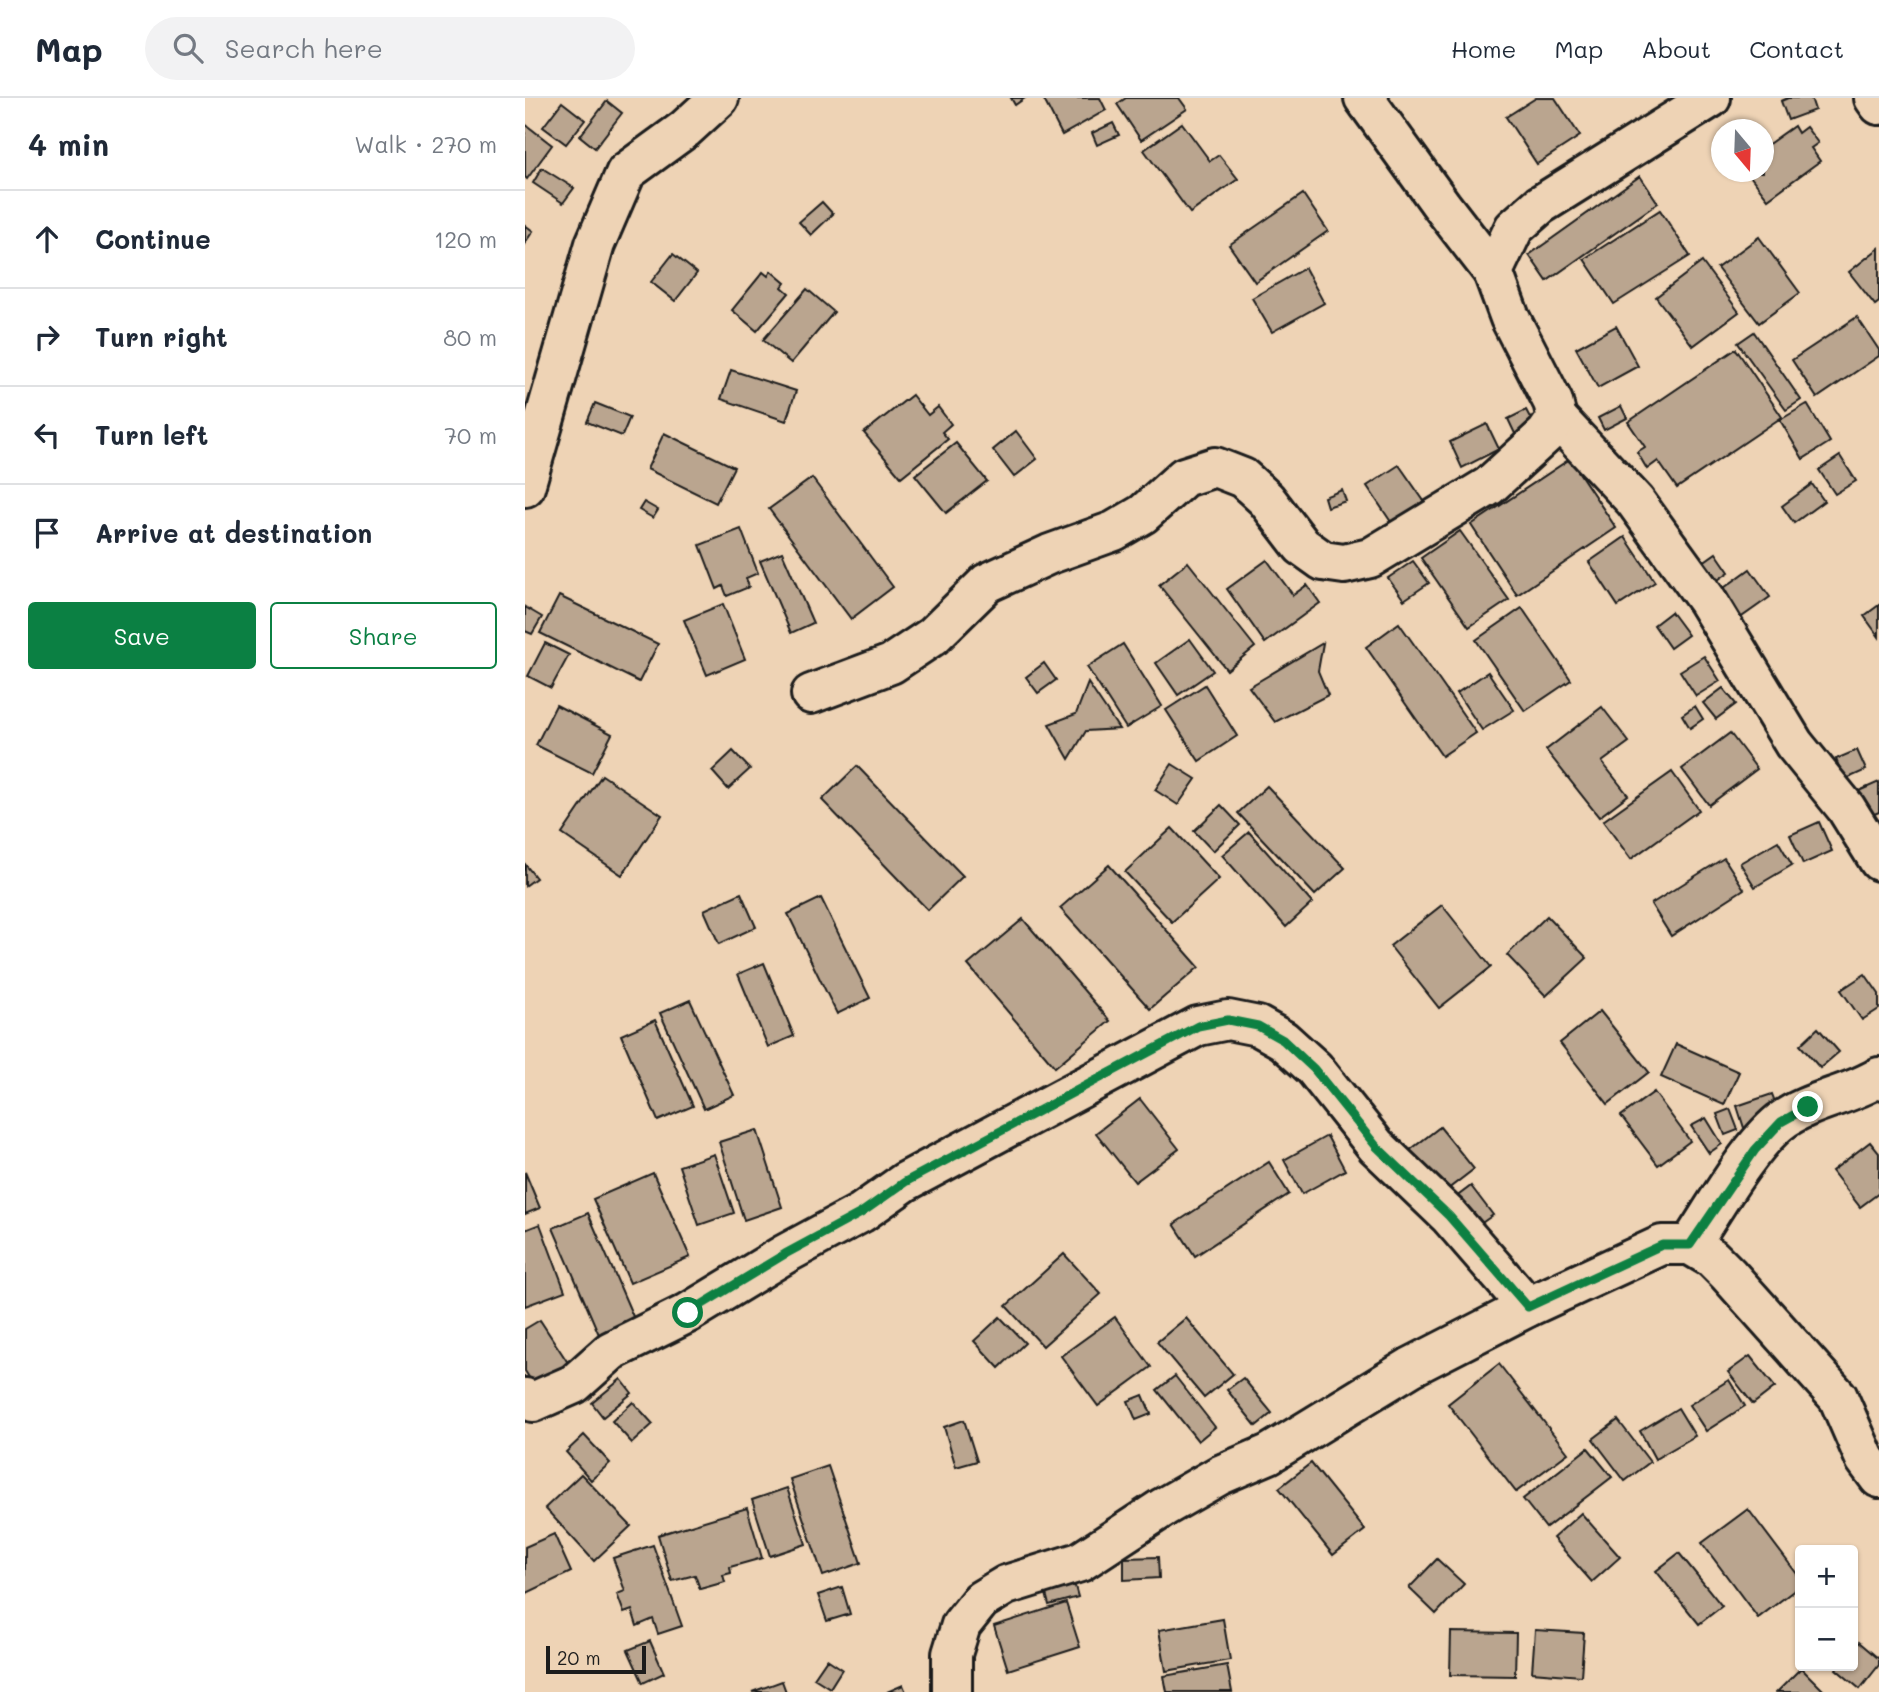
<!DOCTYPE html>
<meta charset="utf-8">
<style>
body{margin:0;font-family:Mali,sans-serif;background:#f2f2f3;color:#1f2937}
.controls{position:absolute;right:21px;bottom:21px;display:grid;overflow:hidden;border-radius:7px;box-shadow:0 2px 5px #0004}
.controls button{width:63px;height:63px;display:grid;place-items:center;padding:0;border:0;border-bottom:2px solid #e0e1e3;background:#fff;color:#1f2937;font:35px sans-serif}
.compass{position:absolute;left:1186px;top:21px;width:63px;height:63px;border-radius:50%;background:#fff;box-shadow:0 2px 5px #0004;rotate:161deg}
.scale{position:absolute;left:21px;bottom:18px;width:100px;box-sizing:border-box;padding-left:7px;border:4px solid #1c1c1c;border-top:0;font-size:19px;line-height:24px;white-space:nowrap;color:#1c1c1c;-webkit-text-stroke:5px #eed3b5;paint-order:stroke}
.stop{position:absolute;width:21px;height:21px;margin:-16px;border:5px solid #0b8043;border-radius:50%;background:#fff}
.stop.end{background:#0b8043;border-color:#fff;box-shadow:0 2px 7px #0008}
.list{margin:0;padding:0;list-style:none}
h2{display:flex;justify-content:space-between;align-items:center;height:91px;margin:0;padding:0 28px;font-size:30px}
h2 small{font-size:23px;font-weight:400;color:#747a83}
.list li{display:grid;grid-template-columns:46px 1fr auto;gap:21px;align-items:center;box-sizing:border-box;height:98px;padding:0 28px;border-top:2px solid #e0e1e3}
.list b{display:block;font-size:26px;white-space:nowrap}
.list em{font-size:23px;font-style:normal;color:#747a83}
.actions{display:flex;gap:14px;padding:21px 28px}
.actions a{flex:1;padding:16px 0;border:2px solid #0b8043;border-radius:7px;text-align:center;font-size:24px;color:#0b8043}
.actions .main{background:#0b8043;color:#fff}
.icon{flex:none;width:38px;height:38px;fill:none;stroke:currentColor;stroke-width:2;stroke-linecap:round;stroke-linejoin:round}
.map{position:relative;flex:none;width:1354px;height:1594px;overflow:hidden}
header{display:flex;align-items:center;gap:42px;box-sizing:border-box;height:98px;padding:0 35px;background:#fff;border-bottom:2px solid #e0e1e3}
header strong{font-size:33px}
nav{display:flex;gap:38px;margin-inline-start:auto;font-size:24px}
.search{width:490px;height:63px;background:#f2f2f3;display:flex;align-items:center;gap:18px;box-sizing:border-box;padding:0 24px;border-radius:38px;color:#747a83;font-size:26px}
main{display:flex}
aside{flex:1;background:#fff}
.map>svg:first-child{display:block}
.building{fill:#baa58f;stroke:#1c1c1c;stroke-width:2}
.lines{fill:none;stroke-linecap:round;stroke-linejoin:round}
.minor-casing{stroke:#1c1c1c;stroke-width:44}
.minor{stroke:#eed3b5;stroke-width:38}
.route{stroke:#0b8043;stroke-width:9}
</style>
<header>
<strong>Map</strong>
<div class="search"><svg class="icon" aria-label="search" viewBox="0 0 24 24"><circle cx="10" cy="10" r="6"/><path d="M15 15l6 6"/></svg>Search here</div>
<nav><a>Home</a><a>Map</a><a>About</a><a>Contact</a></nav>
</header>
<main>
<aside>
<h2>4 min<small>Walk · 270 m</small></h2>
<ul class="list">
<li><svg class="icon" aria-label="ahead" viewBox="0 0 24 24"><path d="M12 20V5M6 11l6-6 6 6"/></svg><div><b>Continue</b></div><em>120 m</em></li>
<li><svg class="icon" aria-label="right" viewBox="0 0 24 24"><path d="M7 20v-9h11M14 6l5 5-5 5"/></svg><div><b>Turn right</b></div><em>80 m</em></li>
<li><svg class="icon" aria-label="left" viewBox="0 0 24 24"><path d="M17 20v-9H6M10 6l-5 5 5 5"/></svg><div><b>Turn left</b></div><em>70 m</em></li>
<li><svg class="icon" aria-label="arrive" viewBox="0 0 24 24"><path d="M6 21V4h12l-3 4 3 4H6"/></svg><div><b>Arrive at destination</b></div></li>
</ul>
<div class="actions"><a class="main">Save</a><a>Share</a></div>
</aside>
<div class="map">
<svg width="1354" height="1594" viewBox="0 0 1354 1594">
<rect width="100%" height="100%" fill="#eed3b5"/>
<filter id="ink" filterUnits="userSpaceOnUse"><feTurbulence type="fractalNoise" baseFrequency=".0143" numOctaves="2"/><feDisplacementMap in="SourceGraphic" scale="14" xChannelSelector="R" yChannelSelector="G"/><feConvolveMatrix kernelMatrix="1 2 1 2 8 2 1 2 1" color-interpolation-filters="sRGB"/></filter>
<g filter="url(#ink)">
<g class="building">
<path d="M486,0H500L490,7Z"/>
<path d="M518,0H575L581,12L537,37Z"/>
<path d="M601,0H654L662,11L616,42L592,6Z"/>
<path d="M1011,0H1030L1055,38L1012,66L981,19Z"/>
<path d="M1263,0H1286L1290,12L1263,22L1256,3Z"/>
<path d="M82,3L97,15L70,50L55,38Z"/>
<path d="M37,4L60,22L41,46L18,29Z"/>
<path d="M588,25L594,37L572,47L567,35Z"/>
<path d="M657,25L685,63L694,57L713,81L665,115L619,52Z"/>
<path d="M0,26L27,47L2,81L0,79Z"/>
<path d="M1269,28L1273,35L1281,29L1293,45L1286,50L1295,63L1243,101L1222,74H1238V50Z"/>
<path d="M17,70L49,90L38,105L8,85Z"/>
<path d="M1115,78L1133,105L1022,183L1004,157Z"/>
<path d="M778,96L803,133L730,184L704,147Z"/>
<path d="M297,104L308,116L286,137L274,124Z"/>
<path d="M1135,112L1165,158L1089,206L1059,161Z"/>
<path d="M0,127L8,133L0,145Z"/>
<path d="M1234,139L1275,195L1234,225L1192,170Z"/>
<path d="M1354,150V204L1350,207L1324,174Z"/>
<path d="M148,156L172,175L150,203L126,184Z"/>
<path d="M1177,164L1214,214L1168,248L1131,199Z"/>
<path d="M780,170L799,205L747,234L727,200Z"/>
<path d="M246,173L260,185L257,189L264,195L232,233L207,212L238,174L243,178Z"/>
<path d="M282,191L309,214L266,265L238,242Z"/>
<path d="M1332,219L1354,252V258L1292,300L1267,262Z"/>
<path d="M1091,228L1113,268L1073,290L1051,250Z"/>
<path d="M1229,234L1276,302L1261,312L1213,245Z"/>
<path d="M1211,251L1257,319L1152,390L1133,363L1122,371L1112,354L1120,349L1103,324Z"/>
<path d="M206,272L271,293L261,323L196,301Z"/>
<path d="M387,297L403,317L413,309L426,326L417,334L423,341L376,379L339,335Z"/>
<path d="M70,305L105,319L97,338L62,324Z"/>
<path d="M1282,306L1305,344L1278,361L1255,322Z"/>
<path d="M1096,308L1102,320L1079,332L1073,320Z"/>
<path d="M1001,312L1011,331L992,340L983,321Z"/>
<path d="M962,326L974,351L937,370L925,344Z"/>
<path d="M491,333L512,361L489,379L468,352Z"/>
<path d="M139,335L209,369L191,405L122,371Z"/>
<path d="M431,345L462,383L421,415L390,377Z"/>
<path d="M1315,358L1331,383L1310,396L1294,372Z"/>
<path d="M1045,361L1091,430L992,497L946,427Z"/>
<path d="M874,367L899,403L866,424L842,388Z"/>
<path d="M287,380L368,489L326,521L244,411Z"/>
<path d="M1287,386L1299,403L1269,425L1257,408Z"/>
<path d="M817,392L821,403L802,409L799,399Z"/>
<path d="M119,404L133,412L128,420L114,412Z"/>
<path d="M216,431L233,475L221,480L224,489L202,498L198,488L192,491L175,447Z"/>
<path d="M935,433L984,502L944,529L896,460Z"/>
<path d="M1100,439L1130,484L1093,508L1064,464Z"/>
<path d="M257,454L288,525L266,535L235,463Z"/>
<path d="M1191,455L1204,474L1187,486L1174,467Z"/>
<path d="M742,462L768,497L782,487L795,505L740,545L702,491Z"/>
<path d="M888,463L904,485L879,502L863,480Z"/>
<path d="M663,464L730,549L702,572L634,487Z"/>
<path d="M1225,471L1245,499L1211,523L1192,495Z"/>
<path d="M34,498L133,546L114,584L15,535Z"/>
<path d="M198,506L220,561L182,577L159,522Z"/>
<path d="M1354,507V539L1339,518Z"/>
<path d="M0,509L17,519L7,536L0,533Z"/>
<path d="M997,510L1046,582L1000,613L951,542Z"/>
<path d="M1146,514L1163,537L1145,550L1129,527Z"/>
<path d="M874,525L951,635L917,658L841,549Z"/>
<path d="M665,541L688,573L653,597L631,565Z"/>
<path d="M20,545L44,557L26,590L3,578Z"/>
<path d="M798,545L793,573L803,597L750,624L724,589Z"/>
<path d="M598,546L637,608L601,630L562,569Z"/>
<path d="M1179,558L1195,583L1171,598L1155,573Z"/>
<path d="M519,565L531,582L513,595L501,579Z"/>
<path d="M963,574L989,612L957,632L932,595Z"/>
<path d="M563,585L594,631L561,633L544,661L524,626L551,616Z"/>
<path d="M680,587L712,638L674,663L641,612Z"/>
<path d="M1198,590L1211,606L1191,621L1178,605Z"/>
<path d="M31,607L87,636L67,675L11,647Z"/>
<path d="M1170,608L1178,621L1165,630L1157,617Z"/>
<path d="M1077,609L1104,644L1077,664L1103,697L1074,719L1021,652Z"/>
<path d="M1205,635L1232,671L1184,707L1157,671Z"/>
<path d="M1332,652L1341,672L1319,682L1311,661Z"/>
<path d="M208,653L225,671L203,691L187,673Z"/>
<path d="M647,666L671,681L653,707L630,692Z"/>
<path d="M332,668L438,778L403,812L297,702Z"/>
<path d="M1147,674L1174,712L1106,761L1078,723Z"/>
<path d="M77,677L137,717L97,777L37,736Z"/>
<path d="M1354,684V714L1338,721L1327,696Z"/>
<path d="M742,688L820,770L790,797L713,715Z"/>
<path d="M696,707L715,727L688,753L669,733Z"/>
<path d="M1294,724L1307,753L1278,766L1265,737Z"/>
<path d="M647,730L694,781L647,824L600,774Z"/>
<path d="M724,734L787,805L761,829L697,757Z"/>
<path d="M1253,743L1267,767L1230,789L1215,765Z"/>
<path d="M1199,760L1219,791L1146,838L1126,806Z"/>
<path d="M0,766L11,780L0,788Z"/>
<path d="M584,767L674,869L625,911L535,810Z"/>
<path d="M216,795L231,829L194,846L179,812Z"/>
<path d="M296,800L345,900L312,916L263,816Z"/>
<path d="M917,807L966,869L914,910L865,848Z"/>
<path d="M1022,818L1062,860L1021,898L982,857Z"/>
<path d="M498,821L585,923L530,969L443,867Z"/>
<path d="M239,865L269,938L243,949L213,876Z"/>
<path d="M1340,876L1354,896V911L1337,922L1316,892Z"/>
<path d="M165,902L209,997L179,1011L135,915Z"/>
<path d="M1075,913L1124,974L1083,1006L1035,945Z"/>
<path d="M130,922L168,1008L133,1023L96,937Z"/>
<path d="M1293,930L1314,954L1295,970L1275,947Z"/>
<path d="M1151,946L1214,974L1199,1007L1136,979Z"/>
<path d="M1129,994L1165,1043L1133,1067L1096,1018Z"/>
<path d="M1247,996L1255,1017L1219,1030L1212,1008Z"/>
<path d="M615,1001L654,1051L610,1084L571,1035Z"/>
<path d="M1205,1011L1213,1032L1200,1037L1192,1016Z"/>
<path d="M1181,1020L1197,1046L1184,1055L1166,1028Z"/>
<path d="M915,1029L949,1071L914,1098L880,1056Z"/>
<path d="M232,1032L257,1109L219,1122L194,1044Z"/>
<path d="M802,1038L820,1072L777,1096L759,1062Z"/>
<path d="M1345,1044L1354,1055V1095L1335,1109L1307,1073Z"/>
<path d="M189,1056L209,1115L174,1127L154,1068Z"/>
<path d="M744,1064L764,1096L670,1158L649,1126Z"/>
<path d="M0,1074L15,1110L0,1116Z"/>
<path d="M128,1075L165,1159L105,1185L68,1101Z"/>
<path d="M946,1088L968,1117L944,1134L922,1106Z"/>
<path d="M63,1115L110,1223L75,1239L28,1130Z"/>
<path d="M15,1126L40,1193L0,1208V1132Z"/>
<path d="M539,1156L576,1196L518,1248L481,1208Z"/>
<path d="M475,1219L500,1245L474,1270L449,1243Z"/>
<path d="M590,1219L626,1269L573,1308L536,1258Z"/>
<path d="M661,1220L708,1276L679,1300L632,1244Z"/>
<path d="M15,1222L49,1274L15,1297L0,1273V1231Z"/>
<path d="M1225,1258L1250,1289L1228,1306L1203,1274Z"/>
<path d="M974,1266L1043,1355L991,1394L923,1306Z"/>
<path d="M650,1278L690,1329L673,1343L632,1292Z"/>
<path d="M718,1280L747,1315L731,1328L702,1292Z"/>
<path d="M96,1281L107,1295L78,1319L67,1305Z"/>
<path d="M1204,1282L1220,1308L1181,1333L1164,1307Z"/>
<path d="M618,1297L626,1316L611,1322L603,1303Z"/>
<path d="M108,1304L128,1326L107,1345L87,1323Z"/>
<path d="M1153,1310L1170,1338L1130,1361L1115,1333Z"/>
<path d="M439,1322L452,1363L431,1369L419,1329Z"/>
<path d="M1093,1322L1125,1364L1100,1383L1068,1341Z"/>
<path d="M59,1337L85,1365L66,1382L41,1354Z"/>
<path d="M1063,1350L1087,1379L1021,1430L998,1401Z"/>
<path d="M786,1365L840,1432L808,1457L754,1390Z"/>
<path d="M303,1368L336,1465L298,1478L265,1381Z"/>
<path d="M56,1376L106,1428L69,1463L20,1410Z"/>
<path d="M262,1390L281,1446L245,1458L227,1402Z"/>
<path d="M222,1410L237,1460L205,1469L206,1475L198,1477L200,1484L175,1491L170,1477L147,1483L133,1437Z"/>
<path d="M1223,1411L1275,1480V1488L1233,1520L1177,1445Z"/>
<path d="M1056,1415L1095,1459L1067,1484L1028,1440Z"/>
<path d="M29,1436L46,1474L0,1496V1449Z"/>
<path d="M128,1447L157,1528L133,1536L128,1521L112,1528L107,1512L99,1515L92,1496L100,1493L88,1460Z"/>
<path d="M1154,1455L1197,1508L1174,1526L1131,1473Z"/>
<path d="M633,1459L634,1480L599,1482V1460Z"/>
<path d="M912,1461L939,1486L911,1516L884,1490Z"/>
<path d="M548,1481L553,1499L524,1507L519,1488Z"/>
<path d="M317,1489L325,1516L302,1523L293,1497Z"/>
<path d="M541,1505L555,1549L483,1572L469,1528Z"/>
<path d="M698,1521L705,1562L641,1573L634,1532Z"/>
<path d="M1010,1532L1059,1535L1056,1578L1007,1574Z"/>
<path d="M926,1534L991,1535L990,1578L925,1577Z"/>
<path d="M125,1543L139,1575L118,1585L103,1552Z"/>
<path d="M1334,1544L1354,1561V1567L1335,1591L1311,1571L1313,1568H1328V1551Z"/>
<path d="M302,1561L317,1571L305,1590L289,1580Z"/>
<path d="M702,1567L707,1594H642L639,1578Z"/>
<path d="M1276,1570L1300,1594H1252Z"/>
<path d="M257,1583L261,1594H227Z"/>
<path d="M378,1587L381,1594H362Z"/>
</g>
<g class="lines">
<g class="minor-casing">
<g id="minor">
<path d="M839,0L917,108L968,174"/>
<path d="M1349,0L1354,7"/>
<path d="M1032,320L1110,403L1181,501L1269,646L1321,710L1354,763"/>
<path d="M0,389L70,146L101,74L160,31L194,0"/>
<path d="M286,596L366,566L408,538L462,485L525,456L589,433L618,416L659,379L690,369L718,380L741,401L777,448L798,463L819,466L845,460L964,388L1021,336L1032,320L1028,304L985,220L968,174L989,130L1015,107L1186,0"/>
<path d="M1165,1147C1189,1111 1223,1050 1255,1024C1284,1002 1324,998 1354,979"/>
<path d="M0,1300L8,1304L49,1286L86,1253L163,1215L260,1156L336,1115L380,1084L673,928L703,922L733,928L758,942L789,970L851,1048L924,1118L1003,1209"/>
<path d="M427,1594V1556L436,1527L456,1502L481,1487L555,1464L639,1409L695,1377L744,1356L886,1269L1003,1209L1137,1147H1165L1187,1160L1203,1176L1313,1299L1340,1361L1354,1380"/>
</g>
</g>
<use href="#minor" class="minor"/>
</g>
</g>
<g class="lines" filter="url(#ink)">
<path class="route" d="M163,1215L260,1156L336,1115L380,1084L673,928L703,922L733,928L758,942L789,971L851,1048L924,1118L1003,1209L1137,1147H1165L1230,1052L1256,1024L1283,1009"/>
</g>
</svg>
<div class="controls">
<button>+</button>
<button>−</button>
</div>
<svg class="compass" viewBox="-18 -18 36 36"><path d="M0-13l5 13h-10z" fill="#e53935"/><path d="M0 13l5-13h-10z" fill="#747a83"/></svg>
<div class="scale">20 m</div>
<div class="stop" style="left:163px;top:1215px"></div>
<div class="stop end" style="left:1283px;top:1009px"></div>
</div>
</main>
